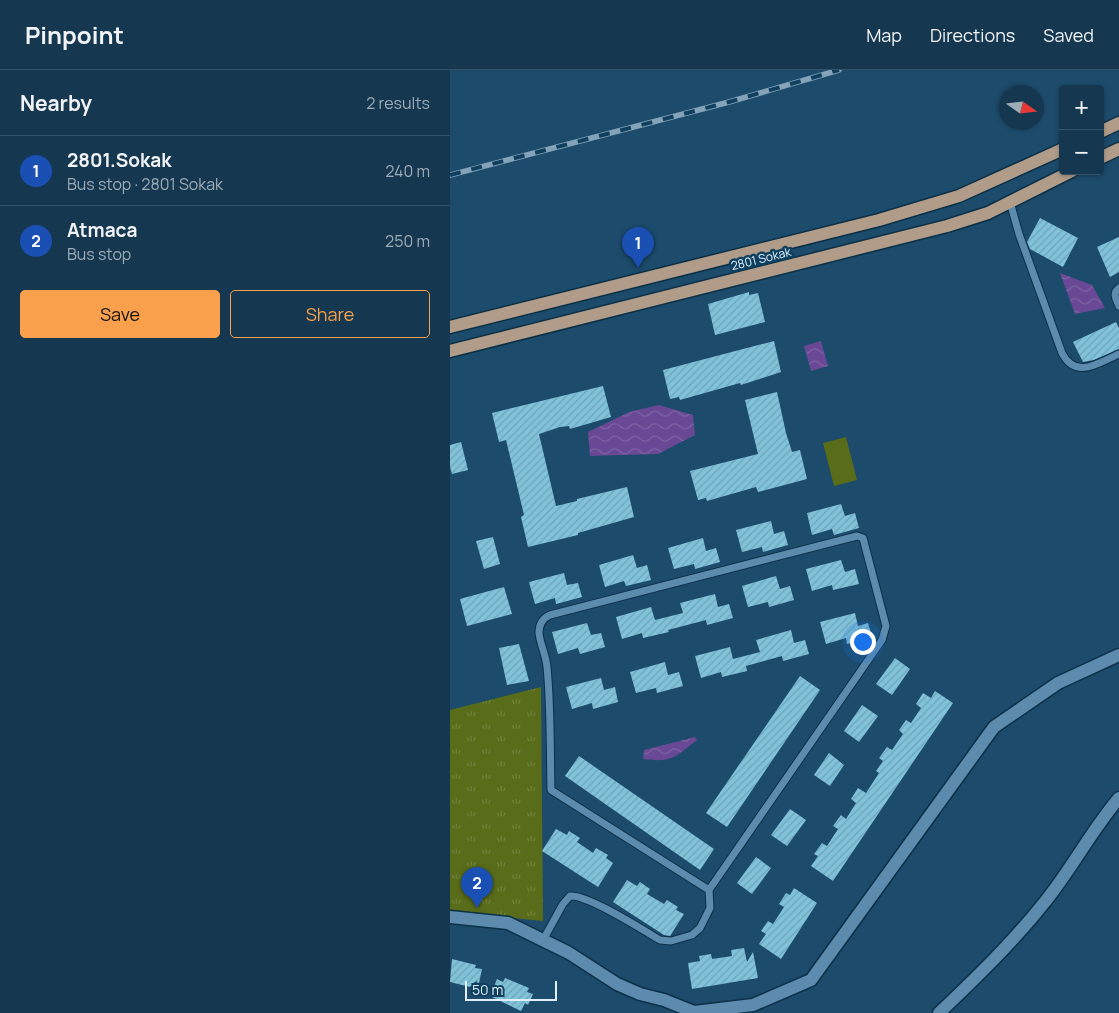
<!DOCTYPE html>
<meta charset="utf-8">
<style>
body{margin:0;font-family:Manrope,sans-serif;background:#1e3f57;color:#f1f3f6}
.controls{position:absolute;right:15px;top:15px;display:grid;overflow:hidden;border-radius:5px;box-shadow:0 1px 4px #0004}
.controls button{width:45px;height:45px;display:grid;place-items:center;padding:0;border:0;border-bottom:1px solid #345267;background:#153850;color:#f1f3f6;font:25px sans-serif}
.compass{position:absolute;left:549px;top:15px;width:45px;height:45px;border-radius:50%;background:#153850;box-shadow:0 1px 4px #0004;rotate:104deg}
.scale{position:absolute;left:15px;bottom:12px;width:92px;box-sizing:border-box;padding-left:5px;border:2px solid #e1f0fc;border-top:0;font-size:14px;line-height:18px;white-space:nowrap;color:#e1f0fc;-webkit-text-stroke:4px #0f4060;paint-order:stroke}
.you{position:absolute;left:412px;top:571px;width:18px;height:18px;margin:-12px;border:4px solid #fff;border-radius:50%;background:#1a73e8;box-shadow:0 0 0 8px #1a73e833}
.badge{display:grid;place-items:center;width:32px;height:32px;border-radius:50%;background:#f8a04b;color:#fff;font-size:16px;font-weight:700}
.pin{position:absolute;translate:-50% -41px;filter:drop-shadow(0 1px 2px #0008)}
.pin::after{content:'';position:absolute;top:26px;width:18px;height:15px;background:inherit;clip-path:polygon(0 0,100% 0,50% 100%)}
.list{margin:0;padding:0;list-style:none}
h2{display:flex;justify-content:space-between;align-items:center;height:65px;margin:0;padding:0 20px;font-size:21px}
h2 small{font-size:16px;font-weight:400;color:#9dacb7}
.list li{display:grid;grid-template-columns:32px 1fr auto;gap:15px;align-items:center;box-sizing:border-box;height:70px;padding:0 20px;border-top:1px solid #345267}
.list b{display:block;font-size:19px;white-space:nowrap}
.list p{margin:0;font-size:16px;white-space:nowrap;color:#9dacb7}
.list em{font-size:16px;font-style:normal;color:#9dacb7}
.actions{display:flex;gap:10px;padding:15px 20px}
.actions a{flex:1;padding:11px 0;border:1px solid #f8a04b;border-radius:5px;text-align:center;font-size:18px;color:#f8a04b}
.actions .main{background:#f8a04b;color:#111}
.map{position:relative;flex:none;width:669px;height:943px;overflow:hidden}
header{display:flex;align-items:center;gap:30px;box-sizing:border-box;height:70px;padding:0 25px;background:#153850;border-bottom:1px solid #345267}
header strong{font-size:24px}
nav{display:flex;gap:28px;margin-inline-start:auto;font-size:18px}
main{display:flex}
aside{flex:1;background:#153850}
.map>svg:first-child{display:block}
.grass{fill:url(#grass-tufts)}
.park{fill:#596c19}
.water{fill:url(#water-waves)}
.building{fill:url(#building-hatch)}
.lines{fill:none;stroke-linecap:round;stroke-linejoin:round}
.lane-casing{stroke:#0c3048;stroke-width:9}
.street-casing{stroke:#0c3048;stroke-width:15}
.primary-casing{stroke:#0c3048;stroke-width:15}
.lane{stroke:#5c8bae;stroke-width:7}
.street{stroke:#5c8bae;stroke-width:12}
.primary{stroke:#b09c88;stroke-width:12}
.rail-casing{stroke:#85a3b8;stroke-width:5.5}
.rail{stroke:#0f4060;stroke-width:4;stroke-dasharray:11;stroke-linecap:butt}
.labels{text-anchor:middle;stroke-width:5;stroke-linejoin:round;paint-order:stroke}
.street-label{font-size:12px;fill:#e1f0fc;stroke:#0f4060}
</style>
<header>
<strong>Pinpoint</strong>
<nav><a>Map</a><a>Directions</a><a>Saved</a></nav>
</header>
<main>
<aside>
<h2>Nearby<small>2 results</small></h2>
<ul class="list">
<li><span class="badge" style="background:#1a4fb4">1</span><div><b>2801.Sokak</b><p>Bus stop · 2801 Sokak</p></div><em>240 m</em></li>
<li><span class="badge" style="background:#1a4fb4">2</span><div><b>Atmaca</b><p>Bus stop</p></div><em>250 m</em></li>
</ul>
<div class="actions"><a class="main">Save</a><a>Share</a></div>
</aside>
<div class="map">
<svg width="669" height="943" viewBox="0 0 669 943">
<defs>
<pattern id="grass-tufts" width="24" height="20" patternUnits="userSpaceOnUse" patternTransform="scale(1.25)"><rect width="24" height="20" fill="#596c19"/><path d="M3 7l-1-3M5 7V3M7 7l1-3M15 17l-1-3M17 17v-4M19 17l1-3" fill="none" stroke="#71813b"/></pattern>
<pattern id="water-waves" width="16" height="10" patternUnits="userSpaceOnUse" patternTransform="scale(1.25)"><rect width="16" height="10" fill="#694895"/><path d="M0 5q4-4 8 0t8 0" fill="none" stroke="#7e63a5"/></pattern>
<pattern id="building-hatch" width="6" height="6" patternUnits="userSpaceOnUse" patternTransform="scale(1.25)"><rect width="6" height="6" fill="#80c2d9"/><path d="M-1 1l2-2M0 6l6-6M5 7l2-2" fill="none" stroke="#71a4b6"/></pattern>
</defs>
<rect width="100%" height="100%" fill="#1c4b6b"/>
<path class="grass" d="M91,617L93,851L0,842V640Z"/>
<path class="park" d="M396,367L407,410L384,416L373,373Z"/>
<g class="water">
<path d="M610,203L642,215L655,238L625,244Z"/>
<path d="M371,271L378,296L361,301L354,276Z"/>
<path d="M209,335L243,345L245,365L208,384L140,386L138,362L179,342Z"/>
<path d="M245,667L247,670C225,687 222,693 193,689L194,680Z"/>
</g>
<g class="building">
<path d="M590,148L628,168L613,197L580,179L577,172Z"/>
<path d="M669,167V202L660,207L647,177Z"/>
<path d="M299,222V225L308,223L315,252L265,265L258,234Z"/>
<path d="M666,252L669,258V279L644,290L633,292L623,272Z"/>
<path d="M324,271L331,302L291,315L290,313L230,330L229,327L220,329L213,300Z"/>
<path d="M153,316L161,347L120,359L119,356L110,357L89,364L106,436L127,431V429L177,417L184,447L128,463V465L78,477L71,447L74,445L56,370L49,372L42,343Z"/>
<path d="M327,322L336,363L342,382L350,380L357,409L308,422L306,417L257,431L256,428L248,430L240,401L308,384L295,330Z"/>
<path d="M11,372L18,400L2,404L0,397V375Z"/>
<path d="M391,434L395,446L405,443L409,458L384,465L382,459L362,465L357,443Z"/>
<path d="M321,451L324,464L334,461L338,475L313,482L312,477L292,482L286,460Z"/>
<path d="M43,467L50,494L34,499L26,471Z"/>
<path d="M253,468L256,481L266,478L270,492L245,499L244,494L224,499L218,478Z"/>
<path d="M183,485L187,498L197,495L201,510L176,516L174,511L155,517L149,495Z"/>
<path d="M391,490L395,502L405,499L409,514L383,520L382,515L362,521L356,499Z"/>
<path d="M114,503L117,515L128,513L132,527L106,534L105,528L85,534L79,512Z"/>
<path d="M326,506L330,519L340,516L344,530L319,537L318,532L298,537L292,516Z"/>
<path d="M54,517L62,544L17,556L10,529Z"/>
<path d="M265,524L268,537L279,534L283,548L257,555L256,550L218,560L219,562L193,568L192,563L172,569L166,547L201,537L205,550L233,543L230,533Z"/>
<path d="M405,543L408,556L418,553L422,567L397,574L396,568L376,574L370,552Z"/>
<path d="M137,553L141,565L151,563L155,577L130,584L128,578L108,584L102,562Z"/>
<path d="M341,560L344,573L355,570L359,584L333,591L332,586L296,596L297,601L272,607L271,602L251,608L245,586L280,577L283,589L310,582L306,570Z"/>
<path d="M69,574L79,611L57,615L49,578Z"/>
<path d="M445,588L460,599L442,625L426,614Z"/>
<path d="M215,592L218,605L229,602L233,616L207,623L206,618L186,623L180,602Z"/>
<path d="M350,606L370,620L277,757L256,743Z"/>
<path d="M151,608L154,620L165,617L168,632L143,639L142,633L122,639L116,617Z"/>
<path d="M485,621L503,633L383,811L361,796L368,786L364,784L372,773L377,776L388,759L383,756L391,745L396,749L406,733L401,729L408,718L416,723L429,703L426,701L433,691L429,688L437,677L442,680L453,664L449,660L456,650L461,653L471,638L466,634L473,623L481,628Z"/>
<path d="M412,635L428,646L409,672L394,661Z"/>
<path d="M379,683L394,695L380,716L364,705Z"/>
<path d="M129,686L264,779L250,800L115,706Z"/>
<path d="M340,739L356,750L337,776L321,765Z"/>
<path d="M106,759L117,765L119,761L130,768L127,772L143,783L146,778L158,785L156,788L163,793L148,817L92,781Z"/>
<path d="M306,787L321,798L302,824L287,813Z"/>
<path d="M177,810L187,816L190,812L200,819L197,824L214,834L217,830L228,837L226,840L234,844L220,866L214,865L163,832Z"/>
<path d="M344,818L367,833L331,889L309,874L316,864L311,861L318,851L323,854L334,837L329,834L336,823L340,825Z"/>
<path d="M294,878L297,892L303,882L308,908L242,919L238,893L250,891L249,886L261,884L262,889L282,886L281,880Z"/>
<path d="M2,889L26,895L25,898L32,899L29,913L25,912L24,918L0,912Z"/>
<path d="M55,908L79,918L77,922L83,924L78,935L75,933L71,941L42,927L45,920L43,919L47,909L53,912Z"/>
</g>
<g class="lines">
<g class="lane-casing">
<g id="lane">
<path d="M560,132L569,164L612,283C626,310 648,293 669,284"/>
<path d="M669,218C662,223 666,229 669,236"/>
<path d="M93,870L113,834L120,826C137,824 193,860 210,870L221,871L242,865L250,858L260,838L259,820L432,570L436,556L413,468L407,466L100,545C93,548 89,554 89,563C90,574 96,585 97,597C101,638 100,679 101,720L259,820"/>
</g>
</g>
<g class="street-casing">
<g id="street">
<path d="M0,847L58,853L119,883L167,914L190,924L214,930L244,942L303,935L361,910L544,657L608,613L669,585"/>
<path d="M489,943C526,908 562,873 594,833C621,800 641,761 669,728"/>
</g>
</g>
<g class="primary-casing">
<g id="primary">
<path d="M650,62L669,53"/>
<path d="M650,88L669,79"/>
<path d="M0,257L429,150L509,126L613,79"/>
<path d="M0,281L497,156L538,143L622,101"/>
</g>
</g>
<use href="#lane" class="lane"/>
<use href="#street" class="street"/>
<use href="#primary" class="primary"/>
<g class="rail-casing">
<path id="rail" d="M0,105L279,32L389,0"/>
</g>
<use href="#rail" class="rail"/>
</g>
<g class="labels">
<g class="street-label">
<text transform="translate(311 189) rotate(-14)" y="4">2801 Sokak</text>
</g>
</g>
</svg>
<div class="controls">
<button>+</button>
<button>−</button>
</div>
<svg class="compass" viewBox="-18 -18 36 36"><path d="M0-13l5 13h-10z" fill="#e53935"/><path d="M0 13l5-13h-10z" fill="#9dacb7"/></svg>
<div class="scale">50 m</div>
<div class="you"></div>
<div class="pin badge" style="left:188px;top:198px;background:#1a4fb4">1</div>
<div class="pin badge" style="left:27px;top:838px;background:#1a4fb4">2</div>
</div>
</main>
